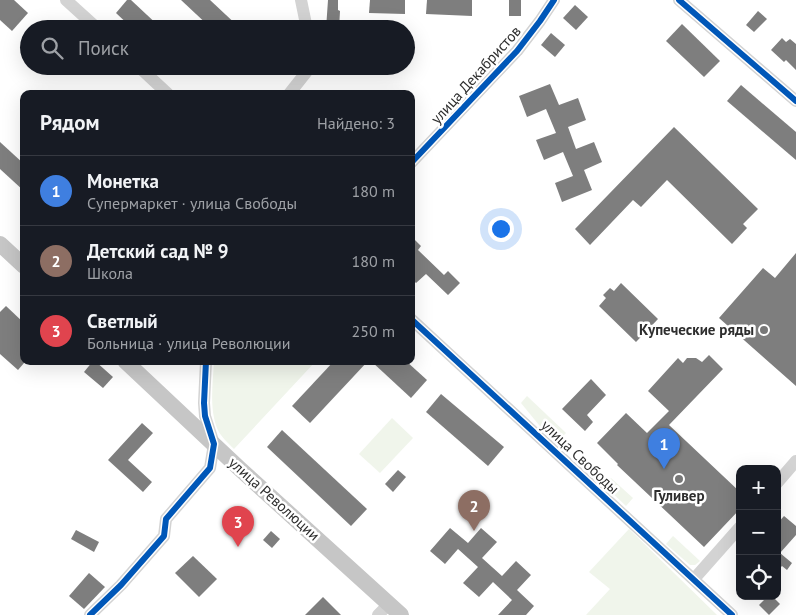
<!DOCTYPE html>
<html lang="ru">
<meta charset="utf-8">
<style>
body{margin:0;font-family:"PT Sans",sans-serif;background:#242831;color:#f1f3f6}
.controls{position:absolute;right:15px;bottom:15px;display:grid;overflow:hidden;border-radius:10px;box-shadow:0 5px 20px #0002}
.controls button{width:45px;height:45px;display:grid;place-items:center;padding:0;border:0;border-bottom:1px solid #363941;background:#171b24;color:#f1f3f6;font:25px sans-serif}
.you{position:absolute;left:500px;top:228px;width:18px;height:18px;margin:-12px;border:4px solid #fff;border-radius:50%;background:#1a73e8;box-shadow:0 0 0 8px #1a73e833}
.badge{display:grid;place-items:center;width:32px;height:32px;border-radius:50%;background:#777;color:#fff;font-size:16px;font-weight:700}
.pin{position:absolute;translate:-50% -41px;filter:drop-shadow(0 1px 2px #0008)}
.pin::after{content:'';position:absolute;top:26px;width:18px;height:15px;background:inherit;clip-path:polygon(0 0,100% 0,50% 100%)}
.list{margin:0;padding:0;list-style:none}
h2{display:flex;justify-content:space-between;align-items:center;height:65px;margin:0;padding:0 20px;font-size:21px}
h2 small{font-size:16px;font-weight:400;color:#9ea1a6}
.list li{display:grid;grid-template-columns:32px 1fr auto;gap:15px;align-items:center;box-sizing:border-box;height:70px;padding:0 20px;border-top:1px solid #363941}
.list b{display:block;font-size:19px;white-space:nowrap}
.list p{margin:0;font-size:16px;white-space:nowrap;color:#9ea1a6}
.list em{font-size:16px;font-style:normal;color:#9ea1a6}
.icon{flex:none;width:28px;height:28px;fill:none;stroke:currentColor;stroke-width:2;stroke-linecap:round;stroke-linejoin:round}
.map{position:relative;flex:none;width:796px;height:615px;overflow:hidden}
.search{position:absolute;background:#171b24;box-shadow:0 5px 20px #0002;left:20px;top:20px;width:395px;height:55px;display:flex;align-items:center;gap:12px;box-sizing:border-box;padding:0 18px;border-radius:28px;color:#9ea1a6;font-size:19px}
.panel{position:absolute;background:#171b24;box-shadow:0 5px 20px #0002;left:20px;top:90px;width:395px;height:275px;border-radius:10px}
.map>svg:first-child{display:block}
.green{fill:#f0f5eb}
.building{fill:#7e7e7e}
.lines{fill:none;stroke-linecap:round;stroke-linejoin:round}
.minor{stroke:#d3d3d3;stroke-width:12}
.major{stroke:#c6c6c6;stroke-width:16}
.cycleway-casing{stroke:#fff;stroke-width:9}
.cycleway{stroke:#0057b8;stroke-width:6}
.poi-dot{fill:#777;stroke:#fff;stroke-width:2}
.labels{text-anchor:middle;stroke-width:5;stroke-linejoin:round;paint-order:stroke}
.street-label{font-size:15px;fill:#2e2e2e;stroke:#fff}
.poi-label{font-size:15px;font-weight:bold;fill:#2e2e2e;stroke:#fff;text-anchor:end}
</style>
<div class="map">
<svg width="796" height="615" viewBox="0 0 796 615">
<rect width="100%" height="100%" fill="#fff"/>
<g class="green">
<path d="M214,361H316L234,449C228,443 220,436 217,428C209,407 213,383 214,361Z"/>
<path d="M527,396L566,433L559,440H554L548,436L521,403Z"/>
<path d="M392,418L413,438L380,473L359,454Z"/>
<path d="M611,478L633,498L626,506L604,485Z"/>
<path d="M629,529L717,615H586L610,589L589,572Z"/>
<path d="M673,536L700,561L695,565H690L666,544Z"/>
</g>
<g class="building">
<path d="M0,0H14L28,13L12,31L0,20Z"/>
<path d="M127,0H131L162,29H133L116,13Z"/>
<path d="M181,0H210L241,29H212Z"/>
<path d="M328,0H338V10L340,11L339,29H326Z"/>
<path d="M370,0H405V14L369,13Z"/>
<path d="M427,0H472V16L426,14Z"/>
<rect x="509" y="0" width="12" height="16"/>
<path d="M575,5L588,17L576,30L563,18Z"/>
<path d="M758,11L767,19L754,32L746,25Z"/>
<path d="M682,24L720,61L704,77L666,41Z"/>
<path d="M551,33L565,45L555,57L541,45Z"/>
<path d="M782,38L786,42L790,39L796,44V70L786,60L784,62L771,50Z"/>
<path d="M550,84L559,105L578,98L586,120L568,127L576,149L594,142L602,162L584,170L592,190L562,202L555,183L573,176L563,152L544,160L536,140L556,133L546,109L527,117L519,96Z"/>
<path d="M741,85L796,132V160L727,101Z"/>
<path d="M674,127L758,209L743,224L747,228L732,244L667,180L641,207L633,200L590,245L575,229Z"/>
<path d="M0,142L24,164V191L0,169Z"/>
<path d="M411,236L421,246L418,250L444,275L448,271L460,283L448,295L426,274L416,283L411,278Z"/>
<path d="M796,253V386L719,318L763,268L775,278Z"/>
<path d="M621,283L658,319L636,342L599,306L606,298L603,295L610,288L614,291Z"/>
<path d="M6,306L24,323V363L18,370L0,354V312Z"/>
<path d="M709,355L723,369L669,425L740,492V509L704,547L617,465L618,464L597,443L626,413L647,433L669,411L648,391L678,358L683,363L687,358H696L702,362Z"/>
<path d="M93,361H95L113,377L103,388L84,372Z"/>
<path d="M334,361H368L310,423L292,406Z"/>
<path d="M371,361H406L427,380L411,398Z"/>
<path d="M591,379L606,395L587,415L593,422L585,431L562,409Z"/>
<path d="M441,394L504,447L488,466L426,412Z"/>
<path d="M142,423L153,433L128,460L152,482L143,492L108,460Z"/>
<path d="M282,430L367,509L351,526L267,447Z"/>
<path d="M398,470L406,477L393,492L385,484Z"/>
<path d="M784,516L796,526V535L780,553L792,563L787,570L782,566L777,571V524Z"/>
<path d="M450,528L468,543L481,528L497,542L482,558L502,576L516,561L531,575L517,590L534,606L526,615H498L512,600L493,582L479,597L463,583L478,567L458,549L445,564L430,551Z"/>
<path d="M76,530L99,542L94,552L71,539Z"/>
<path d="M271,531L280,539L272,548L263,540Z"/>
<path d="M193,556L217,579L199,597L175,573Z"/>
<path d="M89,573L105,587L84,609L69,596Z"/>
<path d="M768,596H772L780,604L769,615L759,605Z"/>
<path d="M323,597L341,615H305Z"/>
</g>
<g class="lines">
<g class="minor">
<path d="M66,0L98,29"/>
<path d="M301,0L307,29"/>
<path d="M679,0L796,101"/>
<path d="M138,66L168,94"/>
<path d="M289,94L308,70L310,66"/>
<path d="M411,163L517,51L540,21L554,0"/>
<path d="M411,319L732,615"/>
<path d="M777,483L796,461"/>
<path d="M694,579L740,527"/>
<path d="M90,615L121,585L164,536L166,519L210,468L214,444L205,416L204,403L206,361"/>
<path d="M378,615L389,604"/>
</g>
<g class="major">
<path d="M0,244L24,266"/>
<path d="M125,361L240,469L401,615"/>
</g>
<g class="cycleway-casing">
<g id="cycleway">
<path d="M679,0L796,101"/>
<path d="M411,163L517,51L540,21L554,0"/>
<path d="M411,319L732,615"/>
<path d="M90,615L121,585L164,536L166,519L210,468L214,444L205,416L204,403L206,361"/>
</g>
</g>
<use href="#cycleway" class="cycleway"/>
</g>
<g class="poi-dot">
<circle cx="764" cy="330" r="5"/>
<circle cx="679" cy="479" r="5"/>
</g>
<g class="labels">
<g class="street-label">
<text transform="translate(476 75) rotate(-48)" y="5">улица Декабристов</text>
<text transform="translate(580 457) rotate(43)" y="5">улица Свободы</text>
<text transform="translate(274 499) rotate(42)" y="5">улица Революции</text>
</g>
<g class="poi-label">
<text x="754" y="335">Купеческие ряды</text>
<text x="679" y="501" text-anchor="middle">Гуливер</text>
</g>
</g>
</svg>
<div class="controls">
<button>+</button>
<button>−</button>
<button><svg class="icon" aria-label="locate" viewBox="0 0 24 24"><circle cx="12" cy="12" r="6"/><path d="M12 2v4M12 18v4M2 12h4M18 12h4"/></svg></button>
</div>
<div class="you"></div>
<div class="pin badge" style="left:664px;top:469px;background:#3f7fe0">1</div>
<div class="pin badge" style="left:474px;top:531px;background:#8d6e63">2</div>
<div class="pin badge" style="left:238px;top:547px;background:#e0444e">3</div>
<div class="search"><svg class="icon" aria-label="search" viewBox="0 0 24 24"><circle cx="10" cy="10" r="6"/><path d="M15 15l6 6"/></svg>Поиск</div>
<section class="panel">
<h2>Рядом<small>Найдено: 3</small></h2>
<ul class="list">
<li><span class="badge" style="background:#3f7fe0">1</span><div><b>Монетка</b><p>Супермаркет · улица Свободы</p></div><em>180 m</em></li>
<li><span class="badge" style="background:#8d6e63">2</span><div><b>Детский сад № 9</b><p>Школа</p></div><em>180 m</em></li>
<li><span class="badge" style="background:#e0444e">3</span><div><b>Светлый</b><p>Больница · улица Революции</p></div><em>250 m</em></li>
</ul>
</section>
</div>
